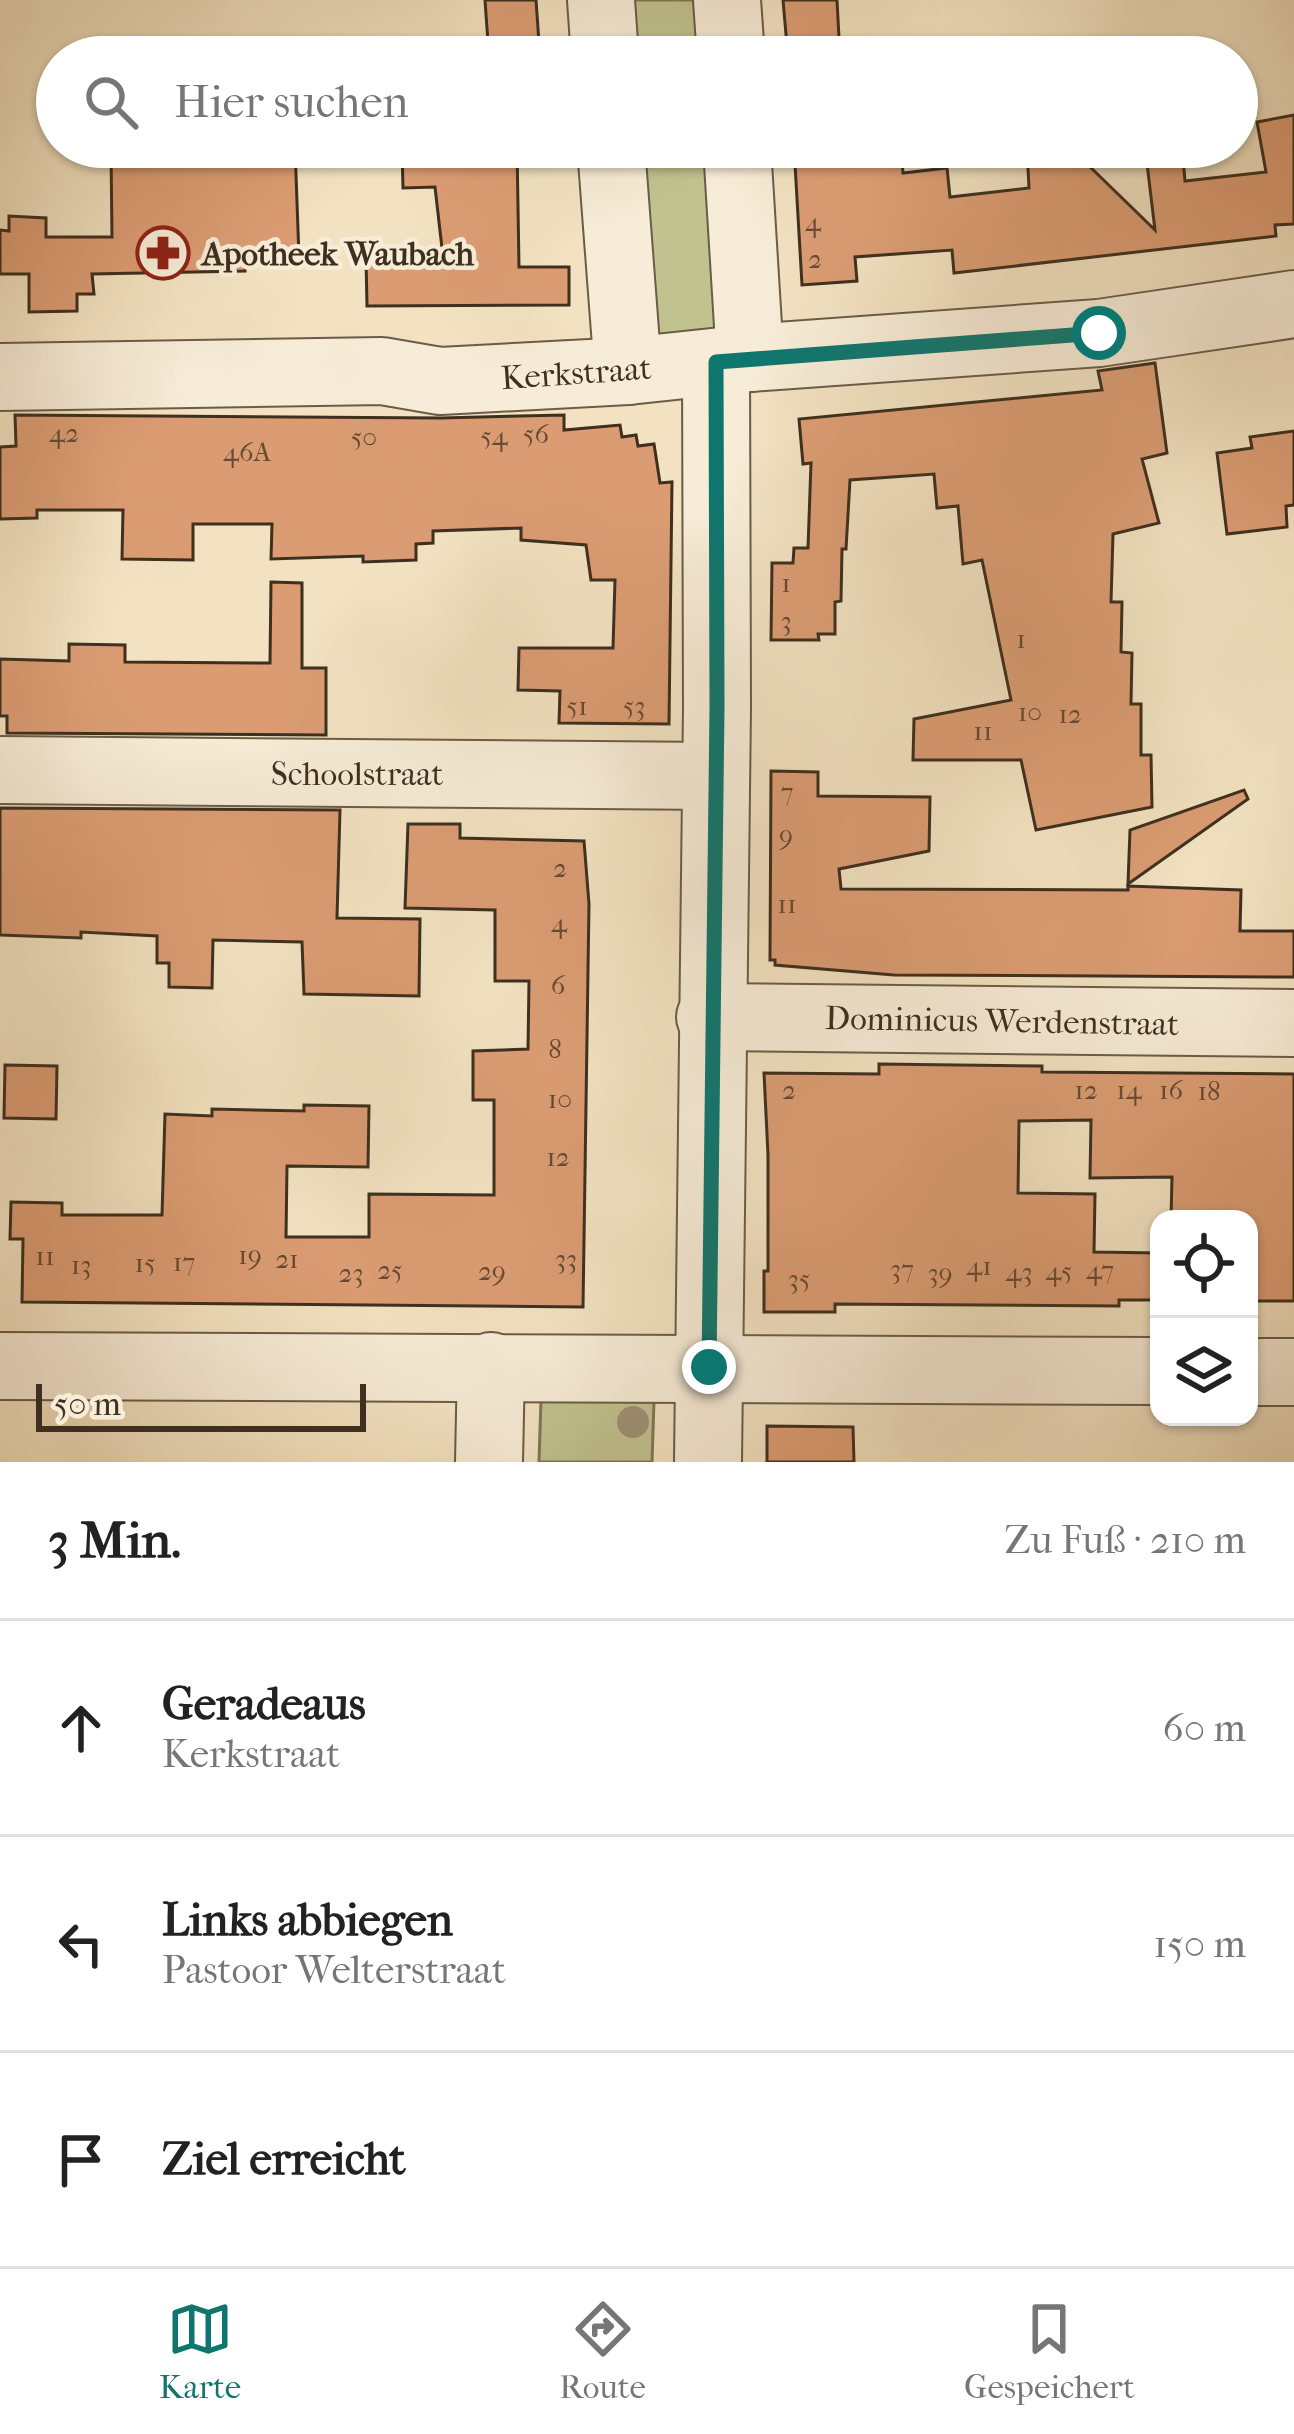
<!DOCTYPE html>
<html lang="de">
<meta charset="utf-8">
<style>
body{margin:0;font-family:"IM FELL French Canon",serif;background:#f6f6f6;color:#222}
.controls{position:absolute;right:36px;bottom:36px;display:grid;overflow:hidden;border-radius:24px;box-shadow:0 3px 9px #0004}
.controls button{width:108px;height:108px;display:grid;place-items:center;padding:0;border:0;border-bottom:3px solid #e0e0e0;background:#fff;color:#222;font:60px sans-serif}
.scale{position:absolute;left:36px;bottom:30px;width:330px;box-sizing:border-box;padding-left:12px;border:6px solid #3e2f1f;border-top:0;font-size:33px;line-height:42px;white-space:nowrap;color:#3e2f1f;-webkit-text-stroke:9px #f7ecd7;paint-order:stroke}
.stop{position:absolute;width:36px;height:36px;margin:-27px;border:9px solid #0f766e;border-radius:50%;background:#fff}
.stop.end{background:#0f766e;border-color:#fff;box-shadow:0 3px 12px #0008}
.list{margin:0;padding:0;list-style:none}
h2{display:flex;justify-content:space-between;align-items:center;height:156px;margin:0;padding:0 48px;font-size:51px}
h2 small{font-size:39px;font-weight:400;color:#767676}
.list li{display:grid;grid-template-columns:78px 1fr auto;gap:36px;align-items:center;box-sizing:border-box;height:216px;padding:0 48px;border-top:3px solid #e0e0e0}
.list b{display:block;font-size:45px;white-space:nowrap}
.list p{margin:0;font-size:39px;white-space:nowrap;color:#767676}
.list em{font-size:39px;font-style:normal;color:#767676}
.icon{flex:none;width:66px;height:66px;fill:none;stroke:currentColor;stroke-width:2;stroke-linecap:round;stroke-linejoin:round}
.map{position:relative;flex:none;width:1294px;height:1462px;overflow:hidden}
.search{position:absolute;background:#fff;box-shadow:0 3px 9px #0004;left:36px;right:36px;top:36px;height:132px;display:flex;align-items:center;gap:30px;box-sizing:border-box;padding:0 42px;border-radius:66px;color:#767676;font-size:45px}
.sheet{height:804px;background:#fff}
nav{display:flex;justify-content:space-around;align-items:center;box-sizing:border-box;height:168px;border-top:3px solid #e0e0e0;background:#fff;font-size:33px;color:#767676}
nav a{display:grid;justify-items:center;gap:6px}
nav .on{color:#0f766e}
.map>svg:first-child{display:block}
.green{fill:#c0c28f;stroke:#7f7857;stroke-width:3}
.building{fill:#db9c73;stroke:#3e2f1f;stroke-width:3}
.lines{fill:none;stroke-linecap:round;stroke-linejoin:round}
.minor-casing{stroke:#6b5c48;stroke-width:70}
.minor{stroke:#f7ecd7;stroke-width:66}
.tree{fill:#9d9074}
.route{stroke:#0f766e;stroke-width:15}
.labels{text-anchor:middle;stroke-width:9;stroke-linejoin:round;paint-order:stroke}
.number-label{font-size:27px;fill:#654a34}
.poi-label{font-size:33px;font-weight:bold;fill:#3e2f1f;stroke:#f7ecd7;text-anchor:start}
.street-label{font-size:33px;fill:#3e2f1f;stroke:#f7ecd7}
</style>
<div class="map">
<svg width="1294" height="1462" viewBox="0 0 1294 1462">
<rect width="100%" height="100%" fill="#f2e2c1"/>
<filter id="stains"><feTurbulence type="fractalNoise" baseFrequency=".00167" numOctaves="4"/><feColorMatrix values="0 0 0 0 .2 0 0 0 0 .09 0 0 0 0 .02 0 0 0 .5 -.17"/></filter>
<radialGradient id="worn" r=".72"><stop offset=".6" stop-color="#630" stop-opacity="0"/><stop offset="1" stop-color="#630" stop-opacity=".3"/></radialGradient>
<g class="green">
<path d="M613,0H711L715,57H618Z"/>
<path d="M624,147H721L734,329L660,352Z"/>
<path d="M541,1399L654,1401L652,1462H539Z"/>
</g>
<g class="building">
<path d="M485,0H536L540,57H489Z"/>
<path d="M783,0H837L840,57H788Z"/>
<path d="M1294,115V224L1275,225L1276,236L954,273L952,250L855,257L857,281L802,285L794,147H901L903,173L947,168L950,197L1029,188L1027,149L1060,147L1061,153L1084,161L1155,230L1145,147H1182L1185,181L1266,172L1257,122Z"/>
<path d="M243,147H295L299,257L245,259V271L92,274L94,294H77V311L29,312V274H0V230L9,231V216L46,218V237H112L111,152L243,150Z"/>
<path d="M402,147H517L519,267H569V305L367,306L366,258L443,257L435,187L403,188Z"/>
<path d="M1155,363L1167,453L1142,459L1159,523L1113,534L1111,602H1122L1121,652L1132,653L1131,704H1141V755H1151L1152,807L1036,830L1021,760H913L914,719L1011,700L982,560L963,564L958,506L937,508L934,474L850,480L846,549H842L841,601L835,602V634H818L819,640H771L772,563H793L794,548H808L811,463L803,464L799,419L1102,390L1098,371Z"/>
<path d="M15,415L441,418L564,415V430L620,425L622,437L636,435L638,446L654,444L660,483L672,482L669,724L559,723L560,691L518,690L519,648H613L615,580H591L586,545L521,540V528L433,531V543L416,544V560L363,562V556L271,559L272,524H193V560L122,559L123,510H37V518L0,519V447L16,446Z"/>
<path d="M1294,431V505L1286,506L1287,527L1227,534L1217,453L1252,448L1250,437Z"/>
<path d="M271,582L302,583V668H326V735L7,733V716H0V659L69,661V644L125,645V662L270,663Z"/>
<path d="M771,771L818,772V796L930,797L929,851L839,869L841,889L1128,890V886L1241,890L1240,931H1294V977L894,975L775,965V960H770Z"/>
<path d="M1244,790L1248,799L1128,884L1130,830Z"/>
<path d="M0,808L340,810L337,918L420,919L419,996L304,994L302,942L213,940L212,988L169,987V963H157V936L81,932V938L0,935Z"/>
<path d="M408,824H460V838L584,841L589,904L583,1307L22,1302L23,1239H10L11,1202L62,1203V1215H162L165,1114L212,1116V1109L304,1111V1105L369,1106L368,1167L287,1166L286,1237H369V1194L494,1195V1100H473V1051L528,1049L529,981H495V910L405,908Z"/>
<path d="M879,1064L1042,1066V1072L1294,1074V1301H1249V1219H1171L1172,1177L1090,1178L1091,1120L1019,1121L1018,1193L1095,1194L1094,1252L1159,1253V1300H1119V1306L835,1304V1312H764V1271H768V1155L764,1073L879,1074Z"/>
<path d="M5,1065L57,1066L56,1119L4,1118Z"/>
<path d="M767,1426L853,1427L854,1462H767Z"/>
</g>
<g class="lines">
<g class="minor-casing">
<g id="minor">
<path d="M601,0L605,57"/>
<path d="M727,0L731,57"/>
<path d="M611,147L628,371"/>
<path d="M737,147L750,358"/>
<path d="M0,377L382,371L440,381L628,371L750,358L1099,333L1294,304"/>
<path d="M0,770L714,776"/>
<path d="M710,1017L1294,1023"/>
<path d="M0,1366L1159,1371"/>
<path d="M1249,1372H1294"/>
<path d="M489,1462L491,1366"/>
<path d="M708,1462L717,708L716,362"/>
</g>
</g>
<use href="#minor" class="minor"/>
</g>
<circle class="tree" cx="633" cy="1422" r="16"/>
<g class="lines">
<path class="route" d="M709,1367L717,708L716,362L1099,333"/>
</g>
<defs>
<g id="pharmacy-ring" transform="scale(2.7)"><circle r="9.5" fill="#f7ecd7" stroke="#8f2418" stroke-width="1.5"/><path d="M-2-6h4v4h4v4h-4v4h-4v-4h-4v-4h4Z" fill="#8f2418"/></g>
</defs>
<g fill-rule="evenodd">
<use href="#pharmacy-ring" x="163" y="253"/>
</g>
<g class="labels">
<g class="number-label">
<text x="813" y="231">4</text>
<text x="815" y="268">2</text>
<text x="64" y="442">42</text>
<text x="536" y="443">56</text>
<text x="494" y="445">54</text>
<text x="364" y="446">50</text>
<text x="247" y="461">46A</text>
<text x="786" y="592">1</text>
<text x="786" y="630">3</text>
<text x="1021" y="648">1</text>
<text x="577" y="715">51</text>
<text x="634" y="715">53</text>
<text x="1030" y="721">10</text>
<text x="1070" y="723">12</text>
<text x="983" y="740">11</text>
<text x="787" y="801">7</text>
<text x="786" y="844">9</text>
<text x="560" y="877">2</text>
<text x="787" y="913">11</text>
<text x="559" y="932">4</text>
<text x="558" y="994">6</text>
<text x="555" y="1058">8</text>
<text x="789" y="1099">2</text>
<text x="1086" y="1099">12</text>
<text x="1129" y="1099">14</text>
<text x="1171" y="1099">16</text>
<text x="1209" y="1100">18</text>
<text x="560" y="1108">10</text>
<text x="558" y="1166">12</text>
<text x="250" y="1264">19</text>
<text x="45" y="1265">11</text>
<text x="287" y="1268">21</text>
<text x="566" y="1268">33</text>
<text x="184" y="1271">17</text>
<text x="145" y="1272">15</text>
<text x="81" y="1274">13</text>
<text x="979" y="1275">41</text>
<text x="902" y="1278">37</text>
<text x="390" y="1279">25</text>
<text x="1100" y="1279">47</text>
<text x="492" y="1280">29</text>
<text x="1059" y="1280">45</text>
<text x="1019" y="1281">43</text>
<text x="351" y="1282">23</text>
<text x="940" y="1282">39</text>
<text x="799" y="1288">35</text>
</g>
<g class="poi-label">
<text x="202" y="265">Apotheek Waubach</text>
</g>
<g class="street-label">
<text transform="translate(576 372) rotate(-4)" y="12">Kerkstraat</text>
<text x="357" y="785">Schoolstraat</text>
<text transform="translate(1002 1020) rotate(1)" y="12">Dominicus Werdenstraat</text>
</g>
</g>
<rect width="100%" height="100%" filter="url(#stains)"/>
<rect width="100%" height="100%" fill="url(#worn)"/>
</svg>
<div class="controls">
<button><svg class="icon" aria-label="locate" viewBox="0 0 24 24"><circle cx="12" cy="12" r="6"/><path d="M12 2v4M12 18v4M2 12h4M18 12h4"/></svg></button>
<button><svg class="icon" aria-label="layers" viewBox="0 0 24 24"><path d="M12 4l9 5-9 5-9-5zM3 14l9 5 9-5"/></svg></button>
</div>
<div class="scale">50 m</div>
<div class="stop" style="left:1099px;top:333px"></div>
<div class="stop end" style="left:709px;top:1367px"></div>
<div class="search"><svg class="icon" aria-label="search" viewBox="0 0 24 24"><circle cx="10" cy="10" r="6"/><path d="M15 15l6 6"/></svg>Hier suchen</div>
</div>
<section class="sheet">
<h2>3 Min.<small>Zu Fuß · 210 m</small></h2>
<ul class="list">
<li><svg class="icon" aria-label="ahead" viewBox="0 0 24 24"><path d="M12 20V5M6 11l6-6 6 6"/></svg><div><b>Geradeaus</b><p>Kerkstraat</p></div><em>60 m</em></li>
<li><svg class="icon" aria-label="left" viewBox="0 0 24 24"><path d="M17 20v-9H6M10 6l-5 5 5 5"/></svg><div><b>Links abbiegen</b><p>Pastoor Welterstraat</p></div><em>150 m</em></li>
<li><svg class="icon" aria-label="arrive" viewBox="0 0 24 24"><path d="M6 21V4h12l-3 4 3 4H6"/></svg><div><b>Ziel erreicht</b></div></li>
</ul>
</section>
<nav>
<a class="on"><svg class="icon" aria-label="map" viewBox="0 0 24 24"><path d="M3 6l6-2 6 2 6-2v14l-6 2-6-2-6 2zM9 4v14M15 6v14"/></svg>Karte</a>
<a><svg class="icon" aria-label="directions" viewBox="0 0 24 24"><path d="M12 3l9 9-9 9-9-9zM9 14v-3h6M13 9l2 2-2 2"/></svg>Route</a>
<a><svg class="icon" aria-label="saved" viewBox="0 0 24 24"><path d="M7 4h10v16l-5-4-5 4z"/></svg>Gespeichert</a>
</nav>
